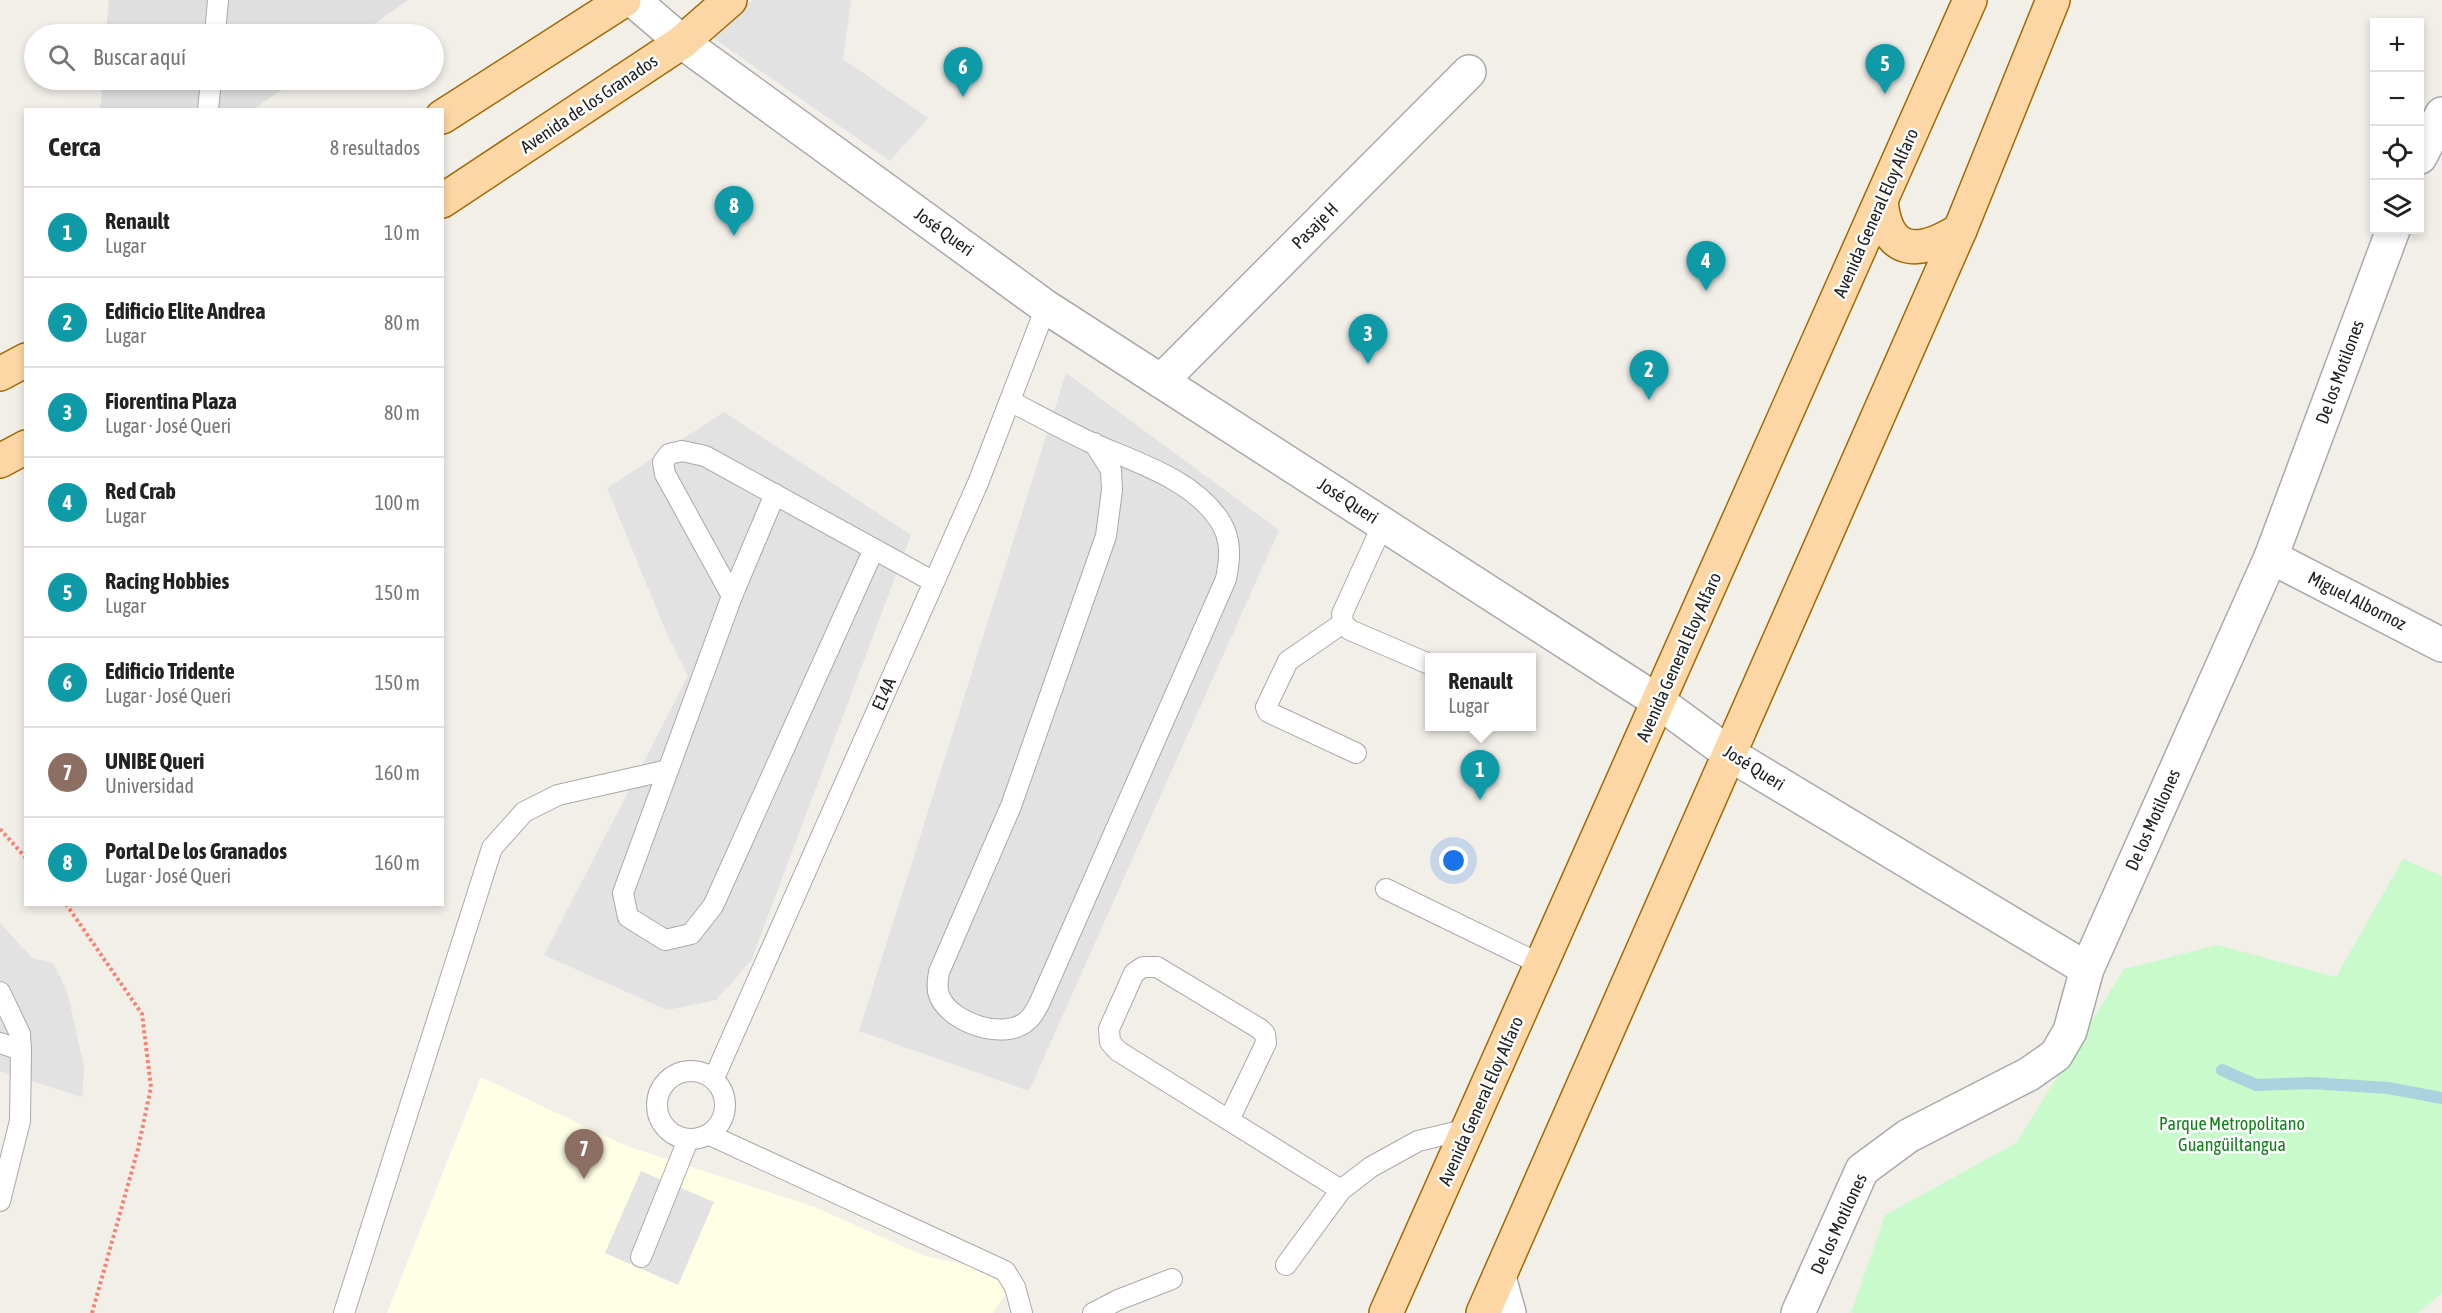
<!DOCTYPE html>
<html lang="es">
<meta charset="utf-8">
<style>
body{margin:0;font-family:"Asap Condensed",sans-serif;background:#f6f6f6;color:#222}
.controls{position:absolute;right:18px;top:18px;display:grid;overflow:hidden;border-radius:0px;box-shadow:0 3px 9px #0003}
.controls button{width:54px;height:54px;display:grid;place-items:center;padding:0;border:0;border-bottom:2px solid #e0e0e0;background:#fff;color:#222;font:30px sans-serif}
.you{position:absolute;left:1454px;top:861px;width:21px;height:21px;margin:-15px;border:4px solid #fff;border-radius:50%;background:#1a73e8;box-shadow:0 0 0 9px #1a73e833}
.badge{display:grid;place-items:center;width:39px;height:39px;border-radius:50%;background:#7c3aed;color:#fff;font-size:20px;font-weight:700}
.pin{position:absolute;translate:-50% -50px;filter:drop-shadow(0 2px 3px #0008)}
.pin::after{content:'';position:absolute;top:32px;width:21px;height:18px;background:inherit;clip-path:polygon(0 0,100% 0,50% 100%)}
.popup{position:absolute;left:1425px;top:653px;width:111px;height:78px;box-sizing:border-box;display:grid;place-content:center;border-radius:0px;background:#fff;filter:drop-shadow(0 2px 4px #0005);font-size:20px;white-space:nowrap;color:#767676}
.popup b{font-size:22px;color:#222}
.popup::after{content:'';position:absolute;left:50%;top:100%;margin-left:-12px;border:12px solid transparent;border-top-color:#fff}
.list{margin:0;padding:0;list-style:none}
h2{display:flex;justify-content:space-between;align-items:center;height:78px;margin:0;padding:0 24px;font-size:26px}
h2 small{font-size:20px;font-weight:400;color:#767676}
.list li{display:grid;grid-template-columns:39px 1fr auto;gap:18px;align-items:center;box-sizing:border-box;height:90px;padding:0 24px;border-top:2px solid #e0e0e0}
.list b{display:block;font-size:22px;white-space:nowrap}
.list p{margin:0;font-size:20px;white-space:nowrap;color:#767676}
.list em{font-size:20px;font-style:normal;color:#767676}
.icon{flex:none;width:33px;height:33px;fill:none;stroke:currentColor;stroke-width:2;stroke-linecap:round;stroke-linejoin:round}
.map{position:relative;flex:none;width:2442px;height:1313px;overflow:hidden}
.search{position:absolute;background:#fff;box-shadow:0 3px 9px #0003;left:24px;top:24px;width:420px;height:66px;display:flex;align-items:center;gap:15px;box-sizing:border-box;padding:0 21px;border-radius:33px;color:#767676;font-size:22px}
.panel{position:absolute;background:#fff;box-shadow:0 3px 9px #0003;left:24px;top:108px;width:420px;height:798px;border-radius:0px}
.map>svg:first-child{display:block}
.residential{fill:#e0dfdf}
.education{fill:#ffffe5}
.park{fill:#c8facc}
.parking{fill:#e2e2e2}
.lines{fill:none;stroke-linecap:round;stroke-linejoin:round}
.stream{stroke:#aad3df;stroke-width:12}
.service-casing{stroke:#a9a9a9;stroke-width:22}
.minor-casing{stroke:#a9a9a9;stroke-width:36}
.primary-casing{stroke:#a06b00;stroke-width:36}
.path{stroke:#fa8072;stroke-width:4;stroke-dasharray:3 3;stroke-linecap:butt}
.service{stroke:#fff;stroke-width:20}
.minor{stroke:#fff;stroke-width:33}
.primary{stroke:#fcd6a4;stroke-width:33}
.labels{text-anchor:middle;stroke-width:5;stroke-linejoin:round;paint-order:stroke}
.street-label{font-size:18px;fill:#222;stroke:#fff}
.park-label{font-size:18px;fill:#0c8416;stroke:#fff}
</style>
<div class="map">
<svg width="2442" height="1313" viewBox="0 0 2442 1313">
<rect width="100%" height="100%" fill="#f2efe9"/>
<g class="residential">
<path d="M109,0H408L360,34H106Z"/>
<path d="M103,80H296L254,109L100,110Z"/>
</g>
<path class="education" d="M481,1077L626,1146L812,1206L924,1256L973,1266L1012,1284L993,1313H387Z"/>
<path class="park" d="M2403,859L2442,876V1293L2418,1313H1851L1885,1215L2016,1143L2124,969L2217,945L2336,977Z"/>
<g class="parking">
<path d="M752,0H851L843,59L928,118L890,161L712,37Z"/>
<path d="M1066,373L1279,530L1029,1091L859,1031Z"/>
<path d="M724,412L911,535L751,961L716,1000L667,1010L544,955L688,676L667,634L607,488Z"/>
<path d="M0,923L32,958L53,963L67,991L84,1067L82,1097L0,1071Z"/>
<path d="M641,1171L714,1202L678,1285L605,1253Z"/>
</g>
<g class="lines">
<path class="stream" d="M2222,1070L2256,1085L2312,1083L2388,1088L2442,1098"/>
<g class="service-casing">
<g id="service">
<path d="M215,34L218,0"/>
<path d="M208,110L211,80"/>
<path d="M1010,401C1037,415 1064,430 1092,443C1135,462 1193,479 1220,521C1232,540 1230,558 1226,579L1039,1004C1036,1009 1033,1016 1028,1020C1006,1042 949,1023 939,995C936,987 938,980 939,972L1011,806L1106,536L1112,490L1111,470L1094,443"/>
<path d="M1383,524L1342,614L1343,623L1350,630L1429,664"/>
<path d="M874,549L713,906L691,934L665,940L628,917L623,893L732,596L665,474L663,462L669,454L682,451L705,456L934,582"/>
<path d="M732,596L775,494"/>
<path d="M1343,623L1288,661L1266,707L1268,712L1356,753"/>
<path d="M1386,889L1542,965"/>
<path d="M0,992L20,1034L21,1050L20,1121L0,1201"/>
<path d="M0,1043L21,1050"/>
<circle cx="691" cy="1105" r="34"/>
<path d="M714,1078L978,483L1046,307"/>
<path d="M1229,1120L1266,1043L1265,1034L1260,1029L1157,967H1143L1134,973L1109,1029L1110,1042L1118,1051L1341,1190"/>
<path d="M710,1135L1005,1271L1015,1287L1022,1313"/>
<path d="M641,1257L688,1140"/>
<path d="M1286,1265L1341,1190L1371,1167L1418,1141L1468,1129"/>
<path d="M344,1313L492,848L524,812L558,795L668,770"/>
<path d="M1093,1313L1118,1300L1172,1279"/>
</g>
</g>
<g class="minor-casing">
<g id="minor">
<path d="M633,0L682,42L1046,307L1659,702L1731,755L2087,969"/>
<path d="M2420,157L2442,114"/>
<path d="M1161,381L1469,72"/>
<path d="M2271,557L2442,645"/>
<path d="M1499,1277L1509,1313"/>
<path d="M1798,1313L1862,1170L1908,1136L2029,1074L2056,1055L2070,1031L2087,969L2271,557L2393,230"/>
</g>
</g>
<g class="primary-casing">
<g id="primary">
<path d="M442,117L624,0"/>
<path d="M442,201L682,42L730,0"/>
<path d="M1881,201C1887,257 1919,255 1960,230"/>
<path d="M0,374L26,360"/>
<path d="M0,461L26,447"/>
<path d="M1386,1313L1970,0"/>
<path d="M1483,1313L1960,230L2053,0"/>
</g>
</g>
<g class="path">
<path d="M0,829L26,858"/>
<path d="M66,904L142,1014L151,1087L138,1149L92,1313"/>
</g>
<use href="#service" class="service"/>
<use href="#minor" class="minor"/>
<use href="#primary" class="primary"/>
</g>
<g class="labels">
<g class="street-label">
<text transform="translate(589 104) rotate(-34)" y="6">Avenida de los Granados</text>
<text transform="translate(1876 213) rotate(-66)" y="6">Avenida General Eloy Alfaro</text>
<text transform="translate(1315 226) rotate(-45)" y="6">Pasaje H</text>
<text transform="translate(944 232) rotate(36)" y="6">José Queri</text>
<text transform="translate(2340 372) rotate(-70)" y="6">De los Motilones</text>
<text transform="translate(1348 501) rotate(33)" y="6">José Queri</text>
<text transform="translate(2357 601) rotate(27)" y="6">Miguel Albornoz</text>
<text transform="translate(1679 657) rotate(-66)" y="6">Avenida General Eloy Alfaro</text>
<text transform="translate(884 694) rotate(-66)" y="6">E14A</text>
<text transform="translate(1754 768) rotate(32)" y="6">José Queri</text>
<text transform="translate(2153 820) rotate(-66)" y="6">De los Motilones</text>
<text transform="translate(1481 1101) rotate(-66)" y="6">Avenida General Eloy Alfaro</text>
<text transform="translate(1839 1224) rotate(-65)" y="6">De los Motilones</text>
</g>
<g class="park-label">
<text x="2232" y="1130">Parque Metropolitano<tspan x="2232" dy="21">Guangüiltangua</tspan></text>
</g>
</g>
</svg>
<div class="controls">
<button>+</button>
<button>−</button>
<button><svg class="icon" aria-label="locate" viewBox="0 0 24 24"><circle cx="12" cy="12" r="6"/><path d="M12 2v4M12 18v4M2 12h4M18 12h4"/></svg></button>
<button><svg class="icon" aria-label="layers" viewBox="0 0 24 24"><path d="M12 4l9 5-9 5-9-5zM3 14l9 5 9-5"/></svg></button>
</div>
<div class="you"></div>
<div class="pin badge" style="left:1480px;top:800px;background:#0f9aa8">1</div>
<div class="popup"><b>Renault</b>Lugar</div>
<div class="pin badge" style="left:1649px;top:400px;background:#0f9aa8">2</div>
<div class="pin badge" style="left:1368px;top:364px;background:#0f9aa8">3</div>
<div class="pin badge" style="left:1706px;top:291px;background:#0f9aa8">4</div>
<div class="pin badge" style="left:1885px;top:94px;background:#0f9aa8">5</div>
<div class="pin badge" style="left:963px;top:97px;background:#0f9aa8">6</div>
<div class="pin badge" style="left:584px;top:1179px;background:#8d6e63">7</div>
<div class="pin badge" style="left:734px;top:236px;background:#0f9aa8">8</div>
<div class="search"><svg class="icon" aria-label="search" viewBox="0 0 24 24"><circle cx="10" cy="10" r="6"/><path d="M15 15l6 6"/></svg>Buscar aquí</div>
<section class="panel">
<h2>Cerca<small>8 resultados</small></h2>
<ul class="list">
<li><span class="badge" style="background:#0f9aa8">1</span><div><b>Renault</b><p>Lugar</p></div><em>10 m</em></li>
<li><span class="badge" style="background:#0f9aa8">2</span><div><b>Edificio Elite Andrea</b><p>Lugar</p></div><em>80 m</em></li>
<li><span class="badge" style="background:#0f9aa8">3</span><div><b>Fiorentina Plaza</b><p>Lugar · José Queri</p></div><em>80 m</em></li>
<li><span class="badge" style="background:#0f9aa8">4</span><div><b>Red Crab</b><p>Lugar</p></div><em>100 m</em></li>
<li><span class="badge" style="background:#0f9aa8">5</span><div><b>Racing Hobbies</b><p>Lugar</p></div><em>150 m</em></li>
<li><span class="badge" style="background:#0f9aa8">6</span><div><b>Edificio Tridente</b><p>Lugar · José Queri</p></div><em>150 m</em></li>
<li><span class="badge" style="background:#8d6e63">7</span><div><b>UNIBE Queri</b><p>Universidad</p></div><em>160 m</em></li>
<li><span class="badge" style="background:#0f9aa8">8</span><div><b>Portal De los Granados</b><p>Lugar · José Queri</p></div><em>160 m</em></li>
</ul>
</section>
</div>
